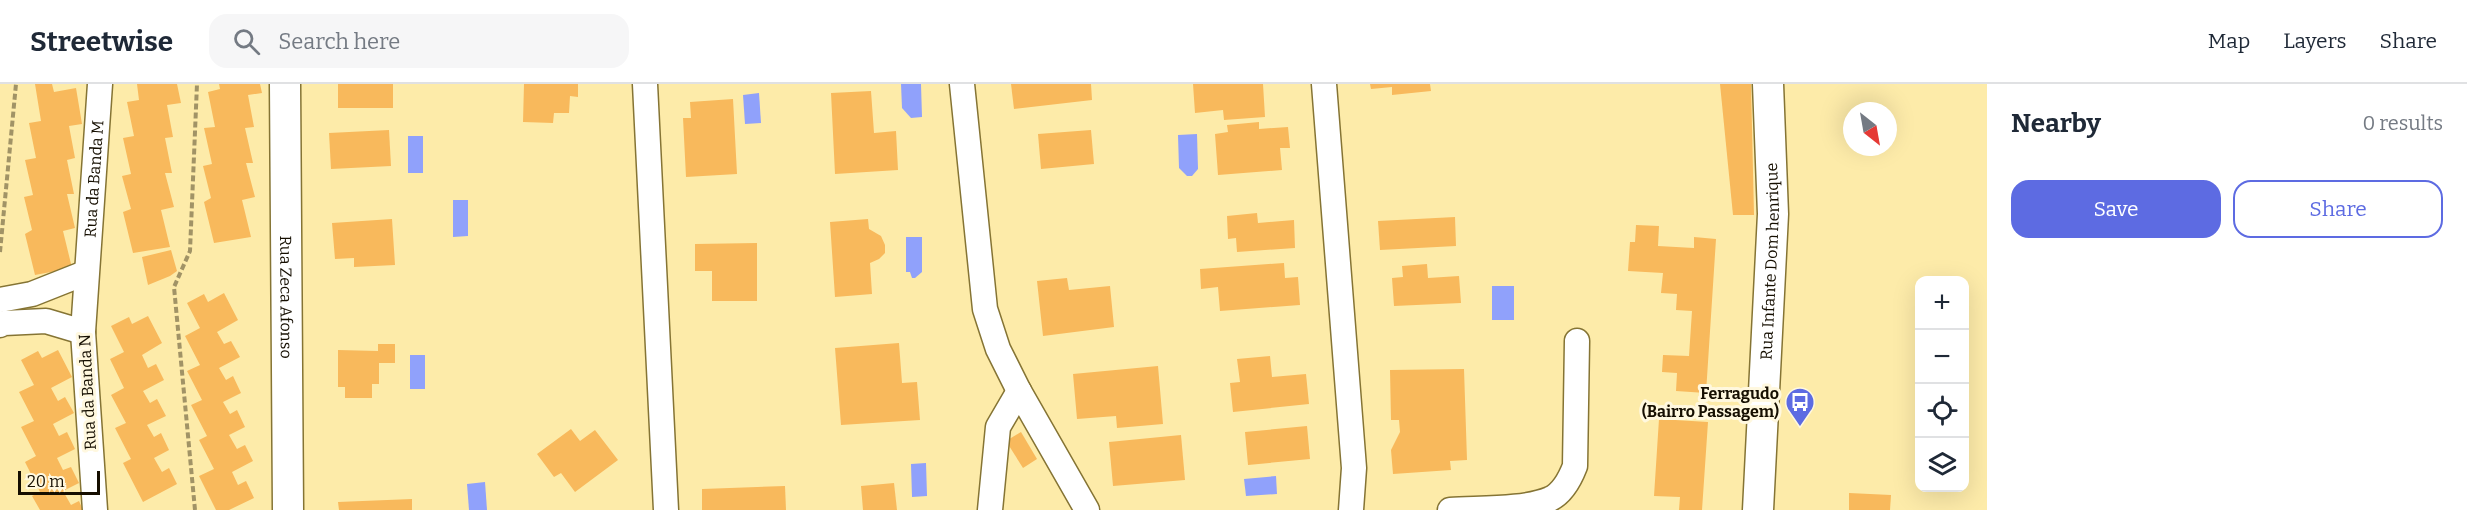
<!DOCTYPE html>
<meta charset="utf-8">
<style>
body{margin:0;font-family:Bitter,serif;background:#f6f6f7;color:#1f2937}
.controls{position:absolute;right:18px;bottom:18px;display:grid;overflow:hidden;border-radius:12px;box-shadow:0 6px 24px #0002}
.controls button{width:54px;height:54px;display:grid;place-items:center;padding:0;border:0;border-bottom:2px solid #e0e1e3;background:#fff;color:#1f2937;font:30px sans-serif}
.compass{position:absolute;left:1843px;top:18px;width:54px;height:54px;border-radius:50%;background:#fff;box-shadow:0 6px 24px #0002;rotate:149deg}
.scale{position:absolute;left:18px;bottom:15px;width:82px;box-sizing:border-box;padding-left:6px;border:3px solid #150e00;border-top:0;font-size:16px;line-height:21px;white-space:nowrap;color:#150e00;-webkit-text-stroke:4px #fff8df;paint-order:stroke}
.list{margin:0;padding:0;list-style:none}
h2{display:flex;justify-content:space-between;align-items:center;height:78px;margin:0;padding:0 24px;font-size:26px}
h2 small{font-size:20px;font-weight:400;color:#747a83}
.actions{display:flex;gap:12px;padding:18px 24px}
.actions a{flex:1;padding:14px 0;border:2px solid #5d6be2;border-radius:18px;text-align:center;font-size:21px;color:#5d6be2}
.actions .main{background:#5d6be2;color:#fff}
.icon{flex:none;width:33px;height:33px;fill:none;stroke:currentColor;stroke-width:2;stroke-linecap:round;stroke-linejoin:round}
.map{position:relative;flex:none;width:1987px;height:426px;overflow:hidden}
header{display:flex;align-items:center;gap:36px;box-sizing:border-box;height:84px;padding:0 30px;background:#fff;border-bottom:2px solid #e0e1e3}
header strong{font-size:28px}
nav{display:flex;gap:33px;margin-inline-start:auto;font-size:21px}
.search{width:420px;height:54px;background:#f6f6f7;display:flex;align-items:center;gap:15px;box-sizing:border-box;padding:0 21px;border-radius:18px;color:#747a83;font-size:22px}
main{display:flex}
aside{flex:1;background:#fff}
.map>svg:first-child{display:block}
.water{fill:#90a1fb}
.building{fill:#f8b95c}
.lines{fill:none;stroke-linecap:round;stroke-linejoin:round}
.minor-casing{stroke:#857434;stroke-width:27}
.tertiary-casing{stroke:#857434;stroke-width:33}
.path{stroke:#a19366;stroke-width:4;stroke-dasharray:6 3;stroke-linecap:butt}
.minor{stroke:#fff;stroke-width:24}
.tertiary{stroke:#fff;stroke-width:30}
.labels{text-anchor:middle;stroke-width:6;stroke-linejoin:round;paint-order:stroke}
.street-label{font-size:16px;fill:#150e00;stroke:#fff8df}
.poi-label{font-size:16px;font-weight:bold;fill:#150e00;stroke:#fff8df;text-anchor:end}
</style>
<header>
<strong>Streetwise</strong>
<div class="search"><svg class="icon" aria-label="search" viewBox="0 0 24 24"><circle cx="10" cy="10" r="6"/><path d="M15 15l6 6"/></svg>Search here</div>
<nav><a>Map</a><a>Layers</a><a>Share</a></nav>
</header>
<main>
<div class="map">
<svg width="1987" height="426" viewBox="0 0 1987 426">
<rect width="100%" height="100%" fill="#fdeba9"/>
<g class="water">
<path d="M901,0H921L922,33L911,34L902,24Z"/>
<path d="M759,9L761,39L745,40L743,11Z"/>
<path d="M1197,50L1198,85L1192,92H1187L1179,84L1178,51Z"/>
<path d="M423,52V89H408V52Z"/>
<path d="M453,116H468V152L453,153Z"/>
<path d="M906,153H922V188L915,194H912L910,188H906Z"/>
<rect x="1492" y="202" width="22" height="34"/>
<rect x="410" y="271" width="15" height="34"/>
<path d="M926,379L927,412L912,413L911,380Z"/>
<path d="M1276,392L1277,410L1246,412L1244,395Z"/>
<path d="M485,398L487,426H469L467,400Z"/>
</g>
<g class="building">
<path d="M35,0H52L54,8L76,4L82,40L69,42L75,74L67,76L74,110H67L75,144L63,147L72,184L35,191L25,150L32,146L24,113L33,111L25,76L36,74L29,39L41,37Z"/>
<path d="M137,0H177L181,19L167,21L173,53L165,54L172,89H165L174,123L161,126L170,163L133,169L123,128L131,125L122,92L131,90L123,54L134,52L127,18L139,16Z"/>
<path d="M219,0H260L262,9L248,11L254,43L245,44L253,79H246L255,113L242,116L251,153L214,159L204,118L211,114L203,82L212,80L204,44L215,43L208,8L220,5Z"/>
<rect x="338" y="0" width="55" height="24"/>
<path d="M524,0H578V13L570,12L569,29H554L553,39L523,38Z"/>
<path d="M1011,0H1091L1092,16L1014,25Z"/>
<path d="M1193,0H1263L1265,33L1224,36L1223,26L1195,29Z"/>
<path d="M1370,0H1430L1431,7L1392,11V3L1371,5Z"/>
<path d="M1720,0H1751L1754,131H1733Z"/>
<path d="M871,7L874,49L896,47L898,86L835,90L831,9Z"/>
<path d="M733,15L737,90L686,93L683,34H691L690,18Z"/>
<path d="M1259,38V45L1288,43L1290,64H1280L1282,86L1218,91L1215,50L1228,48L1227,41Z"/>
<path d="M389,46L391,82L331,85L329,49Z"/>
<path d="M1091,46L1094,80L1041,85L1038,50Z"/>
<path d="M1257,129L1258,139L1294,136L1295,164L1237,168L1236,154L1228,155L1227,132Z"/>
<path d="M1455,133L1456,162L1380,166L1378,137Z"/>
<path d="M392,135L395,181L354,183V174L335,175L332,139Z"/>
<path d="M868,135L869,145L881,152L885,161V169L879,175L870,179L872,210L835,213L830,138Z"/>
<path d="M1636,141L1659,142L1658,162L1694,164V153L1716,155L1706,309L1676,307L1677,289L1662,288L1663,271L1689,272L1692,227L1676,226L1677,210L1661,209L1663,189L1628,187L1630,158H1635Z"/>
<path d="M757,159V217H712V187H695V160Z"/>
<path d="M171,166L177,187L170,192L148,201L142,173Z"/>
<path d="M1284,179L1285,194L1298,193L1300,221L1220,227L1218,203L1201,205L1200,185Z"/>
<path d="M1427,180L1428,194L1459,192L1461,219L1394,222L1392,194L1403,193L1402,182Z"/>
<path d="M1067,194L1069,206L1110,202L1114,243L1043,252L1037,197Z"/>
<path d="M224,209L238,236L217,248L224,260L231,257L240,273L219,284L226,296L233,292L241,309L223,318L230,330L237,326L245,343L229,351L237,365L245,361L253,377L232,388L238,401L246,397L254,414L229,426H216L199,392L214,385L199,356L207,352L191,321L202,316L187,287L200,281L185,252L200,244L187,219L204,210L208,218Z"/>
<path d="M148,232L162,259L142,271L148,284L156,280L164,296L143,307L150,319L157,315L166,332L147,341L154,353L161,349L169,366L154,374L162,388L169,384L177,400L143,418L123,379L131,375L115,344L126,339L111,311L124,304L110,275L124,268L111,242L129,233L132,240Z"/>
<path d="M899,259L902,299L917,298L920,336L841,341L835,264Z"/>
<path d="M378,260H395V279H379V300H372V314H345V303H338V266L378,267Z"/>
<path d="M58,266L72,293L51,304L58,317L65,313L74,329L53,340L59,352L67,348L75,365L57,374L63,386L71,383L79,399L63,407L71,421L79,417L83,426H40L32,412L40,408L25,378L36,372L21,343L34,337L19,308L34,301L21,276L38,267L42,274Z"/>
<path d="M1270,272L1272,293L1306,290L1309,320L1233,328L1230,299L1240,298L1237,275Z"/>
<path d="M1158,282L1163,340L1117,344L1116,332L1077,335L1073,290Z"/>
<path d="M1464,285L1467,376L1450,377L1451,386L1393,390L1391,366L1400,348L1399,336H1391L1390,286Z"/>
<path d="M1659,335L1708,338L1702,426H1679L1680,413L1654,412Z"/>
<path d="M1307,342L1310,375L1248,381L1245,348Z"/>
<path d="M571,345L580,357L595,346L618,376L575,408L561,389L554,393L537,370Z"/>
<path d="M1021,348L1037,375L1023,384L1006,357Z"/>
<path d="M1181,351L1185,396L1113,402L1109,358Z"/>
<path d="M894,399L897,426H863L861,402Z"/>
<path d="M785,402L786,426H702V405Z"/>
<path d="M1849,409L1891,411L1890,426H1849Z"/>
<path d="M412,415V426H339L338,418Z"/>
</g>
<g class="lines">
<g class="minor-casing">
<g id="minor">
<path d="M645,0L666,426"/>
<path d="M962,0L985,225L998,265L1019,307L1087,426"/>
<path d="M1324,0L1354,384L1351,426"/>
<path d="M0,216L32,210L85,189"/>
<path d="M0,241L4,239L46,237L83,248"/>
<path id="s1" d="M95,426L83,248L100,0"/>
<path d="M990,426L998,343L1019,307"/>
<path d="M1450,426C1479,424 1524,426 1550,415C1563,409 1570,395 1575,382L1577,257"/>
</g>
</g>
<g class="tertiary-casing">
<g id="tertiary">
<path id="s2" d="M285,0L288,426"/>
<path id="s3" d="M1758,426L1773,130L1768,0"/>
</g>
</g>
<g class="path">
<path d="M0,168L16,0"/>
<path d="M195,426L174,203L190,167L197,0"/>
</g>
<use href="#minor" class="minor"/>
<use href="#tertiary" class="tertiary"/>
</g>
<defs>
<g id="bus-pin" transform="scale(1.5)"><path d="M0 17L-7.5 6A9.5 9.5 0 1 1 7.5 6Z" fill="#5d6be2" stroke="#fff8df"/><path d="M-5-6H5V4H4V6H2V4H-2V6H-4V4H-5ZM-3.5-4V0h7V-4ZM-3.5 1.2v1.5H-2V1.2ZM2 1.2v1.5H3.5V1.2Z" fill="#fff"/></g>
</defs>
<g fill-rule="evenodd">
<use href="#bus-pin" x="1800" y="318"/>
</g>
<g class="labels">
<g class="street-label">
<text dy="6" stroke="none"><textPath href="#s1" startOffset="332">Rua da Banda M</textPath></text>
<text dy="6" stroke="none"><textPath href="#s3" startOffset="249">Rua Infante Dom henrique</textPath></text>
<text dy="6" stroke="none"><textPath href="#s2" startOffset="213">Rua Zeca Afonso</textPath></text>
<text transform="translate(87 308) rotate(-93)" y="6">Rua da Banda N</text>
</g>
<g class="poi-label">
<text x="1779" y="315">Ferragudo<tspan x="1779" dy="18">(Bairro Passagem)</tspan></text>
</g>
</g>
</svg>
<div class="controls">
<button>+</button>
<button>−</button>
<button><svg class="icon" aria-label="locate" viewBox="0 0 24 24"><circle cx="12" cy="12" r="6"/><path d="M12 2v4M12 18v4M2 12h4M18 12h4"/></svg></button>
<button><svg class="icon" aria-label="layers" viewBox="0 0 24 24"><path d="M12 4l9 5-9 5-9-5zM3 14l9 5 9-5"/></svg></button>
</div>
<svg class="compass" viewBox="-18 -18 36 36"><path d="M0-13l5 13h-10z" fill="#e53935"/><path d="M0 13l5-13h-10z" fill="#747a83"/></svg>
<div class="scale">20 m</div>
</div>
<aside>
<h2>Nearby<small>0 results</small></h2>
<ul class="list">
</ul>
<div class="actions"><a class="main">Save</a><a>Share</a></div>
</aside>
</main>
